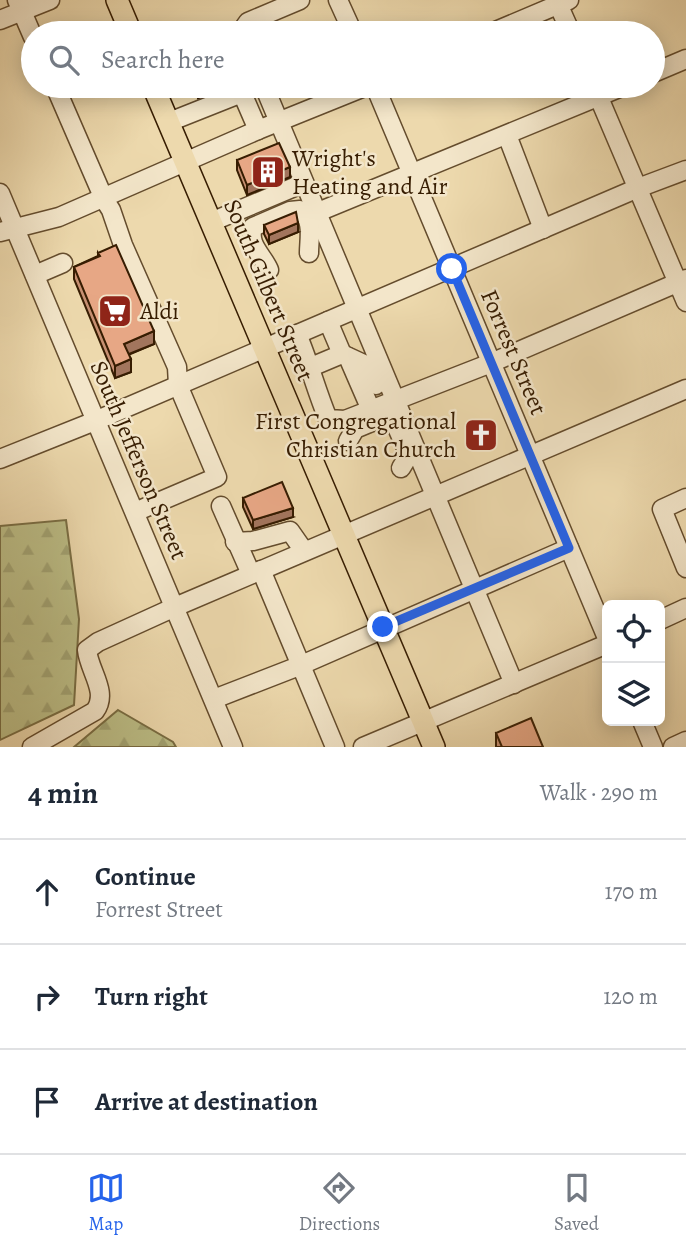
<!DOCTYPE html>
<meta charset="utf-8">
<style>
body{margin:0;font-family:Alegreya,serif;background:#f2f2f3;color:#1f2937}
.controls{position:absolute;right:21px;bottom:21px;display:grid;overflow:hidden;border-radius:10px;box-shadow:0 4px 18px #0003}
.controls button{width:63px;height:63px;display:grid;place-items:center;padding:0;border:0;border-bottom:2px solid #e0e1e3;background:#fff;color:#1f2937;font:35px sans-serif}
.stop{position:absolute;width:21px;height:21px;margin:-16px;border:5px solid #2563eb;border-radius:50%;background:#fff}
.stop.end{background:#2563eb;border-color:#fff;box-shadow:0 2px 7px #0008}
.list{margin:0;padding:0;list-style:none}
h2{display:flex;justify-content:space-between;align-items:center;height:91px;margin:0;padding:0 28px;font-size:30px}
h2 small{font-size:23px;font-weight:400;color:#747a83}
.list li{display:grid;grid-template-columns:46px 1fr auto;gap:21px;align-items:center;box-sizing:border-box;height:105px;padding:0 28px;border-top:2px solid #e0e1e3}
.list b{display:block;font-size:26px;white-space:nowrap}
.list p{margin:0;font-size:23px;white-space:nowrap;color:#747a83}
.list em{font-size:23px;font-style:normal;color:#747a83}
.icon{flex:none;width:38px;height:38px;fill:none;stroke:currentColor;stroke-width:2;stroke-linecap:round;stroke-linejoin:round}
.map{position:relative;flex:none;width:686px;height:747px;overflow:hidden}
.search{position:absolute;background:#fff;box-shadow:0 4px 18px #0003;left:21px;right:21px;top:21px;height:77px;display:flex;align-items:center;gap:18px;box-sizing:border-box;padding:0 24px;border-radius:38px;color:#747a83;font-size:26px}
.sheet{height:406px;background:#fff}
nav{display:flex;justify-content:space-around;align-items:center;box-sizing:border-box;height:98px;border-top:2px solid #e0e1e3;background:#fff;font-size:19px;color:#747a83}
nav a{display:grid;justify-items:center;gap:4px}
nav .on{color:#2563eb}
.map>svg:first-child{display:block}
.forest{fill:url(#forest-firs);stroke:#7a6e44;stroke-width:2}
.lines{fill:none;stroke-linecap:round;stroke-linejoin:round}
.minor-casing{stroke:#644c2d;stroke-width:21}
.major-casing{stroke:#371d02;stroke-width:24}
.minor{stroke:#f3e6ca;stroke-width:18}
.major{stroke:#edd9ad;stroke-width:21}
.wall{fill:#c79072;stroke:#371d02;stroke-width:2}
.shaded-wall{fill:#a2755d;stroke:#371d02;stroke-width:2}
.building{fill:#e7a785;stroke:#371d02;stroke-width:2}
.route{stroke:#2563eb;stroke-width:9}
.labels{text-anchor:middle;stroke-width:5;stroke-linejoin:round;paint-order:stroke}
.poi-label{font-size:24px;fill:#371d02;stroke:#f3e6ca;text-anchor:start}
.street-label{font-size:24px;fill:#371d02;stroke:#f3e6ca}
</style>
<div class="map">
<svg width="686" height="747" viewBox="0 0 686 747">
<defs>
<pattern id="forest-firs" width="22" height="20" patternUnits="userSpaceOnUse" patternTransform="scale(1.75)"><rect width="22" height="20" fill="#bcbe87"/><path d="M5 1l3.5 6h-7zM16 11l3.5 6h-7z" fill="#a2a373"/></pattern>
</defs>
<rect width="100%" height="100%" fill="#edd9ad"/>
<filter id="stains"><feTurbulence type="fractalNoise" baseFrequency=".00286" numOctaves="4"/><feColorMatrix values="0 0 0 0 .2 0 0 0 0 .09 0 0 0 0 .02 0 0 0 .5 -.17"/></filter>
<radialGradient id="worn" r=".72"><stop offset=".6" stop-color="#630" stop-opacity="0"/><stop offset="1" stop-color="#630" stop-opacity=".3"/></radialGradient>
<g class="forest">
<path d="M66,520L79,619L74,705L0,740V526Z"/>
<path d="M118,710L173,742L176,747H74Z"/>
</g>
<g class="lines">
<g class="minor-casing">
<g id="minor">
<path d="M17,0L33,37"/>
<path d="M338,0L353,33"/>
<path d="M558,4L571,33"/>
<path d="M0,20L50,0"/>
<path d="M243,33V29L248,22L300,0"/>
<path d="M491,33L569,0"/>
<path d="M653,73L686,59"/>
<path d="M55,86L104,199L111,210L123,245L177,367L178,385L217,477L135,512"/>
<path d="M239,86L258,130"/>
<path d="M264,86L514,684"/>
<path d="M375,86L607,638"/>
<path d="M594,86L686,302"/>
<path d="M169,122L242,93"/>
<path d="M507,135L543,229"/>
<path d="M0,193L233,747"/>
<path d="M318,212L624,86"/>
<path d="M211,222L304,183"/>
<path d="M0,232L59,217L258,130L367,86"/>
<path d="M269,270C263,255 247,245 253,227L290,211L300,210C314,220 309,238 309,253"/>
<path d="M35,275L63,263"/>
<path d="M297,334C309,362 316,390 328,419L345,420L491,363L686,279"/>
<path d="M342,354L368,366L376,385"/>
<path d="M348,357L371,410"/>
<path d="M311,367L342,354L328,321"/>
<path d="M348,441L355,429L379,419L388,418L395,423L409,455L401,468"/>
<path d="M0,459L95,421L638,188L686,170"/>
<path d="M686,498L662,509L686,568"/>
<path d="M221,506L251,574"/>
<path d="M235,542L253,541L290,531L304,551"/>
<path d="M261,570L335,747"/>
<path d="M660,620L686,608"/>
<path d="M214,699L299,666L569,548"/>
<path d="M642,721L653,747"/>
<path d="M32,747L95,711C109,692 89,671 87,650L98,642L175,607L686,389"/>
<path d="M363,747L607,644"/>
<path d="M673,747L686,741"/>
</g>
</g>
<g class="major-casing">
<g id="major">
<path d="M117,0L131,33"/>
<path d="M153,86L434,747"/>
</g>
</g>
<use href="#minor" class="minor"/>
<use href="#major" class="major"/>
</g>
<g class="wall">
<path d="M192,86H223V88L198,98Z"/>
<path d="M237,160L290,177L247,195L237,170Z"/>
<path d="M264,225L298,232L269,244L264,234Z"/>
<path d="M98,253L154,344L128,355L131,372L115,378L74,279V267L98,256Z"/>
<path d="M243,498L293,517L253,529L243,507Z"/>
<path d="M496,733L543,747H496Z"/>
</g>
<g class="shaded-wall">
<path d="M214,86H223V88L198,98V92Z"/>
<path d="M290,167V177L247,195V185Z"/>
<path d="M298,223V232L269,244V235Z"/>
<path d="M154,331V344L124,356V344Z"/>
<path d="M131,359V372L115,378V366Z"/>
<path d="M293,508V517L253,529V520Z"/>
</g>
<g class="building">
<path d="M195,86H214L198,92Z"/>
<path d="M279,143L290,167L247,185L237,160Z"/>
<path d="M296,212L298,223L269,235L264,225Z"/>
<path d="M116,245L154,331L124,344L131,359L115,366L74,267L100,256L98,253Z"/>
<path d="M282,482L293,508L253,520L243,498Z"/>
<path d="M531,718L543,747H502L496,733Z"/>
</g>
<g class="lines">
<path class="route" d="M383,627L569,548L452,269"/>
</g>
<defs>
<g id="building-square" transform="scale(1.75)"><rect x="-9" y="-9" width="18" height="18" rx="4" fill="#8f2418" stroke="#f3e6ca"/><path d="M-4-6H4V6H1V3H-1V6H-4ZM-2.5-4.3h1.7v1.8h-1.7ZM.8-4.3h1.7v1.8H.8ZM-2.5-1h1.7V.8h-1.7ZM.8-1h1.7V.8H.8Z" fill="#fff"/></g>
<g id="supermarket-square" transform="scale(1.75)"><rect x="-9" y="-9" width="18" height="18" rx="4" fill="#8f2418" stroke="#f3e6ca"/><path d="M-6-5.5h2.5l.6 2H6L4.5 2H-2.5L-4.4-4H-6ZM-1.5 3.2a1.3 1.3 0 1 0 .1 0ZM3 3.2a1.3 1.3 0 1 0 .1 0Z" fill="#fff"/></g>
<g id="church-square" transform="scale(1.75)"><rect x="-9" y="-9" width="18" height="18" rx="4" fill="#8f2418" stroke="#f3e6ca"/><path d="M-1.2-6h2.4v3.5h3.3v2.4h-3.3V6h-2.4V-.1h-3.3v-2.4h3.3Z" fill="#fff"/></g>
</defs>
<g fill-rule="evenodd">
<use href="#building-square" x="268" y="172"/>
<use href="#supermarket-square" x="115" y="311"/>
<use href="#church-square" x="481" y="435"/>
</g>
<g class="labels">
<g class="poi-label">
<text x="292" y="166">Wright's<tspan x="292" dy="28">Heating and Air</tspan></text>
<text x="140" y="319">Aldi</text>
<text x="456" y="429" text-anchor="end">First Congregational<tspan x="456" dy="28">Christian Church</tspan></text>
</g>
<g class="street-label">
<text transform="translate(269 290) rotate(67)" y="8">South Gilbert Street</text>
<text transform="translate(514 352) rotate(67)" y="8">Forrest Street</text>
<text transform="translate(139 460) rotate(67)" y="8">South Jefferson Street</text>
</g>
</g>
<rect width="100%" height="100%" filter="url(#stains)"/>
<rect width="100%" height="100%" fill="url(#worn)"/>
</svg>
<div class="controls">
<button><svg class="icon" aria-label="locate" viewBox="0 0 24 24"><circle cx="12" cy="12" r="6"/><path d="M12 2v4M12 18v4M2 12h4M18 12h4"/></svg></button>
<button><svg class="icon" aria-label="layers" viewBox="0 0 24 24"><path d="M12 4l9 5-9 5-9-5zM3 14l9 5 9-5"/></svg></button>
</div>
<div class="stop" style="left:452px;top:269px"></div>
<div class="stop end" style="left:383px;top:627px"></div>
<div class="search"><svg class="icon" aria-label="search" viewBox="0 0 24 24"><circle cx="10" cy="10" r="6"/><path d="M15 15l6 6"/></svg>Search here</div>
</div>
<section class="sheet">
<h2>4 min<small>Walk · 290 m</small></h2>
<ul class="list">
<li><svg class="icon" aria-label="ahead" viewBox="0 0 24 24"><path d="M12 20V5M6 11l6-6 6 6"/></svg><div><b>Continue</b><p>Forrest Street</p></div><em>170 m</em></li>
<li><svg class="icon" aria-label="right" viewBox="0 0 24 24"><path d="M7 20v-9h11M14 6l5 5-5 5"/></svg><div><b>Turn right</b></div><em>120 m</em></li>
<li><svg class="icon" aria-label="arrive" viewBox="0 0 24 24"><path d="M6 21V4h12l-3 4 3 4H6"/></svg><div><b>Arrive at destination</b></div></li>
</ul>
</section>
<nav>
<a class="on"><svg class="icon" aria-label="map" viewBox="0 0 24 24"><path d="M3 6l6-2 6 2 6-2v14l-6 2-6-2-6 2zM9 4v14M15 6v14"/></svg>Map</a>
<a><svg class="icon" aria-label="directions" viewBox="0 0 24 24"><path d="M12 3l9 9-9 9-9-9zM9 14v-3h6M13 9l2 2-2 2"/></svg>Directions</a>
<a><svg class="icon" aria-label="saved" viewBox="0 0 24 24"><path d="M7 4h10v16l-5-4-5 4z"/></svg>Saved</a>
</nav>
